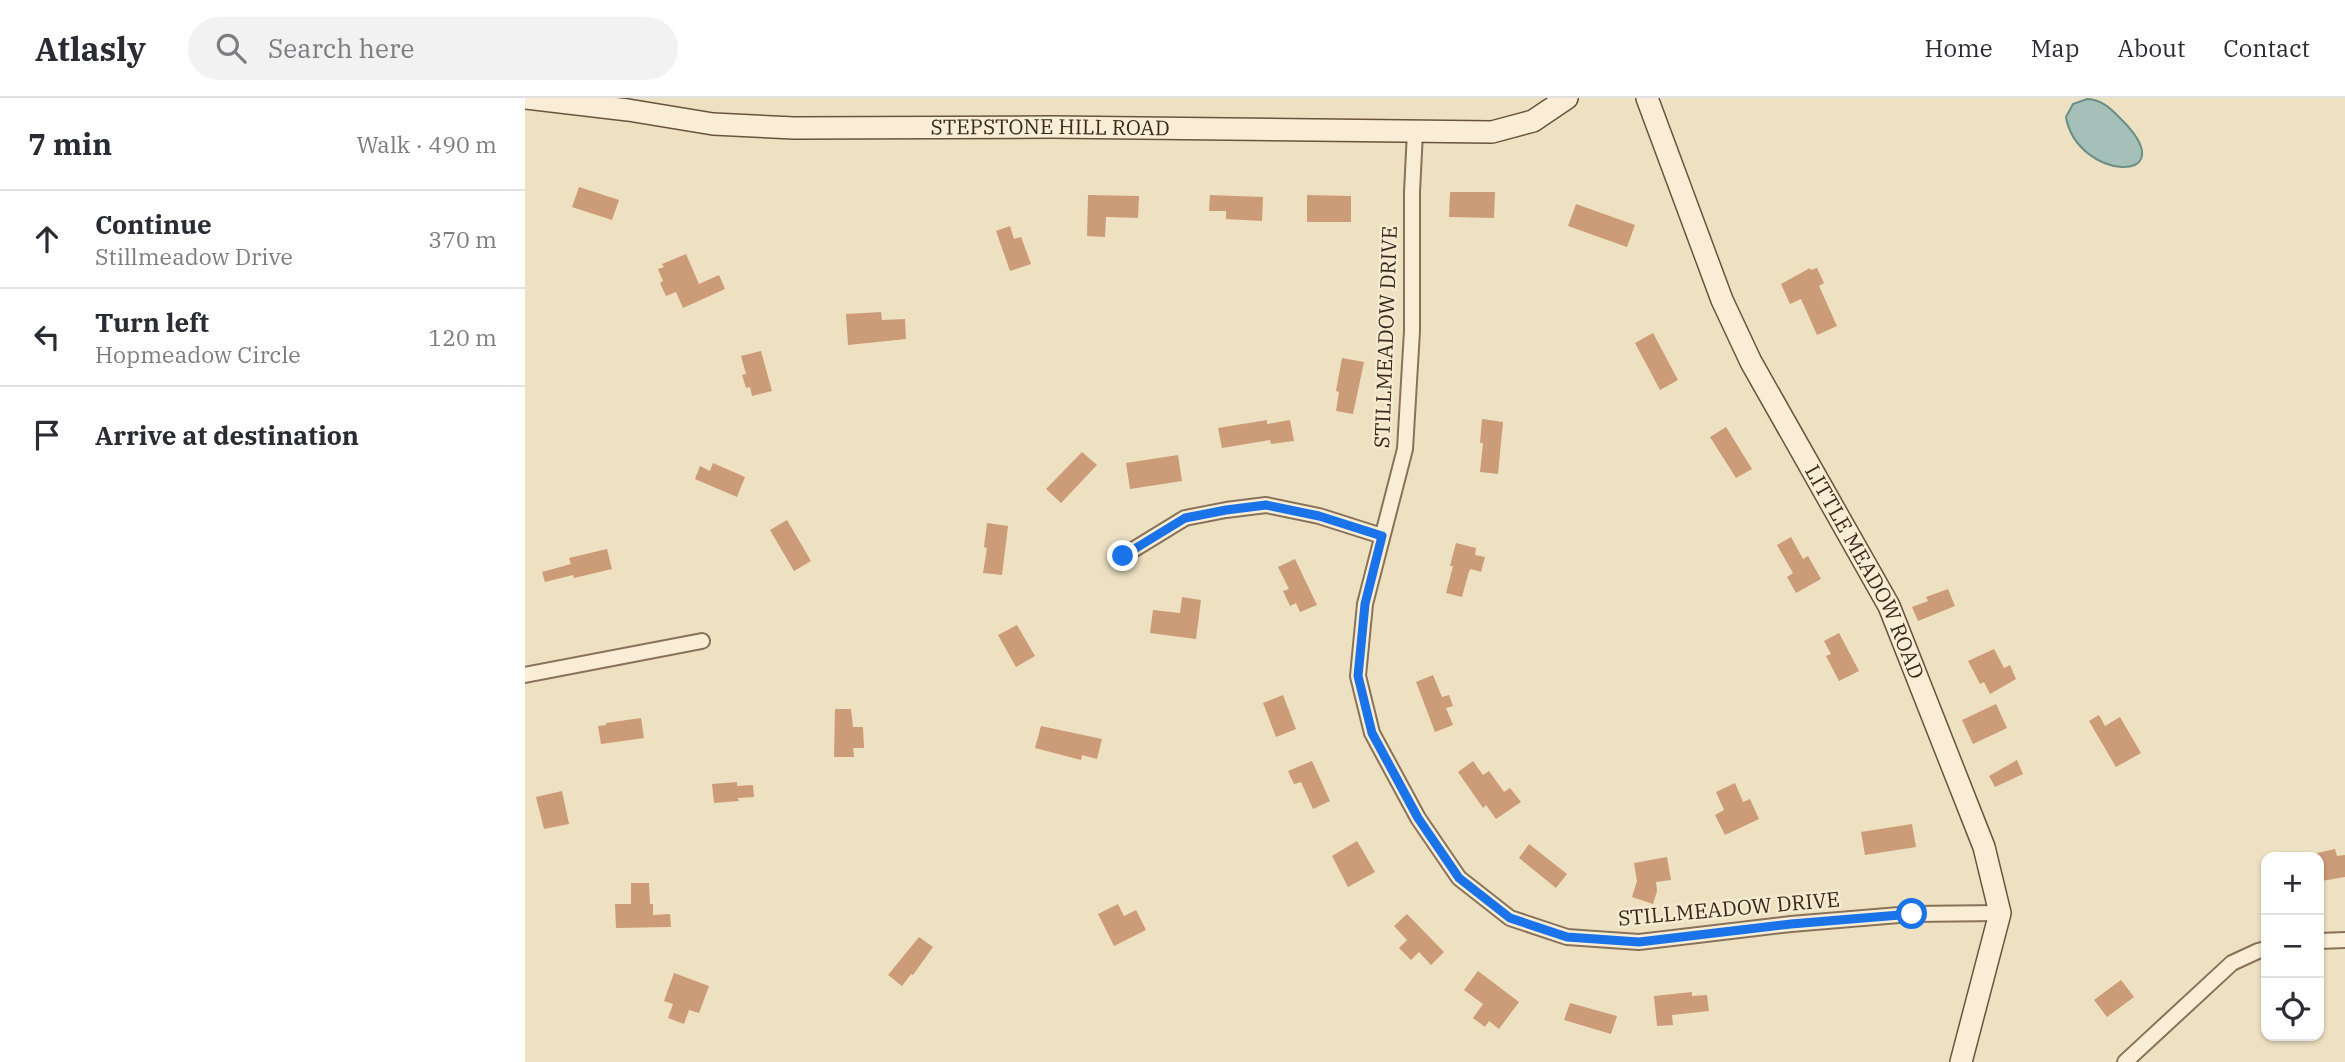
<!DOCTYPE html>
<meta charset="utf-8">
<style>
body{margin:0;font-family:"IBM Plex Serif",serif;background:#f2f2f3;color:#2b2b33}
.controls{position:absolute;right:21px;bottom:21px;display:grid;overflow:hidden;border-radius:14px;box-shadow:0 2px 5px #0004}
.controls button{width:63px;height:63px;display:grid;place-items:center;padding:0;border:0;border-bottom:2px solid #e1e1e2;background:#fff;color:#2b2b33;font:35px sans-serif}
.stop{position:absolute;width:21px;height:21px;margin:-16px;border:5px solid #1a73e8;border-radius:50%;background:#fff}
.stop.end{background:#1a73e8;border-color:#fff;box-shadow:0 2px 7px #0008}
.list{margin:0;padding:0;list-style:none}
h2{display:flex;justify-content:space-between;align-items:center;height:91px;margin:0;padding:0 28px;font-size:30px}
h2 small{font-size:23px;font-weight:400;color:#7c7c81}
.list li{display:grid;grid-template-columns:46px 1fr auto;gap:21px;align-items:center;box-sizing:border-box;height:98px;padding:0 28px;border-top:2px solid #e1e1e2}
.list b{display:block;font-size:26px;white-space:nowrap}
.list p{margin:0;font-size:23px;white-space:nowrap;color:#7c7c81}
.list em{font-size:23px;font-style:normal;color:#7c7c81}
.icon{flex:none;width:38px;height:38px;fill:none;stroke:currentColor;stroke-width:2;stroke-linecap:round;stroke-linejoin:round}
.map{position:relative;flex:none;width:1820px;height:964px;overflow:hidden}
header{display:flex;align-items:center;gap:42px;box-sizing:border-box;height:98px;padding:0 35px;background:#fff;border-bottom:2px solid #e1e1e2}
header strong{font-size:33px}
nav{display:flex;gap:38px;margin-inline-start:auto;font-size:24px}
.search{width:490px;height:63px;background:#f2f2f3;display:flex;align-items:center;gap:18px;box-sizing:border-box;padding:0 24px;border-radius:38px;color:#7c7c81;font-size:26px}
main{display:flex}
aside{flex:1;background:#fff}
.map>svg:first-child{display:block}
.water{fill:#a4c0b8;stroke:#6b8e86;stroke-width:2}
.building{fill:#cc9b77}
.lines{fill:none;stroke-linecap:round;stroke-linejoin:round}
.street-casing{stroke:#887259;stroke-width:18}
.secondary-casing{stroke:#69533c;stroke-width:24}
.street{stroke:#f9eed5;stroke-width:14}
.secondary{stroke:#f9eed5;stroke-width:21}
.route{stroke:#1a73e8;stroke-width:9}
.labels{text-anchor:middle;stroke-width:5;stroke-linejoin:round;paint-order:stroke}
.street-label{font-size:21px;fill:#372a1d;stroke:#f5ebd1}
</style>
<header>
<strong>Atlasly</strong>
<div class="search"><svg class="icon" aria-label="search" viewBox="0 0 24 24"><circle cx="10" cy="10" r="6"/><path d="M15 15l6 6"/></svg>Search here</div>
<nav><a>Home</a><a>Map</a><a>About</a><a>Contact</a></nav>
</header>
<main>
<aside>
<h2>7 min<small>Walk · 490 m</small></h2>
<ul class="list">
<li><svg class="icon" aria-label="ahead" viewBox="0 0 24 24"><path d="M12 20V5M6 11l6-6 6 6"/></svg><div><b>Continue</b><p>Stillmeadow Drive</p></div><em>370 m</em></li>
<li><svg class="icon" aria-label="left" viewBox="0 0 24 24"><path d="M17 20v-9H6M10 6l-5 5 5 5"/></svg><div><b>Turn left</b><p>Hopmeadow Circle</p></div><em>120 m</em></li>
<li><svg class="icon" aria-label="arrive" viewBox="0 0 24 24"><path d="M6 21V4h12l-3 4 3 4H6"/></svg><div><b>Arrive at destination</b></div></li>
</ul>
</aside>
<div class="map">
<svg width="1820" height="964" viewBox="0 0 1820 964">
<rect width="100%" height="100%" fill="#eee1c2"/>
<path class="water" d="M1562,1C1579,2 1587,12 1598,23C1660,87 1552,83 1541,19L1548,6Z"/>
<g class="building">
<path d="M54,89L94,102L87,122L47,109Z"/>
<path d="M925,94H970L969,120L924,119Z"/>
<path d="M563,97L614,98L613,120L581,119L580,139L562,138Z"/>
<path d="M685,97L738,99L737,123L701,121V113H684Z"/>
<path d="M782,97L826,98V124H782Z"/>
<path d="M1051,106L1110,127L1102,149L1043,128Z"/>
<path d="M485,128L489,141L496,139L506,166L485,173L471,133Z"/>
<path d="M161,156L174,186L194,177L200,191L158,210L151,194L141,198L135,185L138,183L133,171L139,169L137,166Z"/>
<path d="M1285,170L1286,172L1292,170L1299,185L1294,188L1312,228L1292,237L1276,201L1265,206L1256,186Z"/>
<path d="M356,214L357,222L380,221L381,241L323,247L321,216Z"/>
<path d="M1128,235L1153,282L1135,292L1110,245Z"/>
<path d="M236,253L247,293L227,298L225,289L221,290L217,277L221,276L216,258Z"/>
<path d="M817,260L839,264L828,316L811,313L814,294L811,293Z"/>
<path d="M957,321L978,324L973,376L955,374L958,345H955Z"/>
<path d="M742,322V326L765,322L769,343L746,346L745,342L697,350L693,330Z"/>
<path d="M1201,329L1227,371L1211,380L1185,339Z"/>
<path d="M557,354L572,367L536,405L521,391Z"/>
<path d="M653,357L657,383L605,391L601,365Z"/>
<path d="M188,365L220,379L212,399L170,381L175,368L185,373Z"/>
<path d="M262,422L286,463L269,473L245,432Z"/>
<path d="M462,425L483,428L477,477L458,475L462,450L459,449Z"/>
<path d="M1266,439L1278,461L1283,458L1296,481L1271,495L1262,479L1268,475L1252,447Z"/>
<path d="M931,445L951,450L950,457L960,459L956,474L946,471L944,473L937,499L921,495L928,468H925Z"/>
<path d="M82,451L87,471L49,480L48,477L20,484L17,474L46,466L44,460Z"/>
<path d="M770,461L792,507L775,514L771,505L765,508L758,493L764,491L753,469Z"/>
<path d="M1423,491L1430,508L1393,523L1387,509L1403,503L1401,499Z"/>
<path d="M657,499L676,502L671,541L625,535L628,512L655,515Z"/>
<path d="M492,527L510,558L491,569L473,537Z"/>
<path d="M1314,535L1334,573L1314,583L1301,558L1306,556L1299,543Z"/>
<path d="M1469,551L1479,570L1485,567L1491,581L1465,596L1459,584L1455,586L1443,563Z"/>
<path d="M908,577L917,599L924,597L928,608L921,610L928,627L910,634L891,584Z"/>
<path d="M758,597L771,631L751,639L738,605Z"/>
<path d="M1471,606L1482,630L1448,646L1437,622Z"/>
<path d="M310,611H326L328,629H338L339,650H328L329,659H309Z"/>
<path d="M1574,617L1580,628L1595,619L1616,655L1591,669L1564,623Z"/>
<path d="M116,620L119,640L76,646L73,628L81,627V625Z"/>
<path d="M516,628L577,641L572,661L557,657L556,662L510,650Z"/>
<path d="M1492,662L1498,676L1470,689L1464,678Z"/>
<path d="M787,663L805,703L788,711L776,684L769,686L763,673Z"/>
<path d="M948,663L958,677L964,673L979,694L985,690L996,704L971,721L961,707L958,710L933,674Z"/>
<path d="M212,684V688L228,687L229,699L213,700L214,703L189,705L187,686Z"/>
<path d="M1210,685L1218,704L1225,701L1234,721L1200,737L1190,717L1199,712L1191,694Z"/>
<path d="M37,693L44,726L19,731L11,699Z"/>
<path d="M1387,726L1391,749L1340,757L1336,734Z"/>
<path d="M832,743L850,774L823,789L807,758Z"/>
<path d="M1004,746L1042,776L1031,790L994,760Z"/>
<path d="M1810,751L1812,758L1820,757V779L1797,783L1792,755Z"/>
<path d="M1142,759L1146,782L1131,784L1132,793L1128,806L1107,799L1112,783L1109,765Z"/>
<path d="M106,785H124L125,806H128V817L145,816L146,829L91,830L90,806H106Z"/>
<path d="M593,806L599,818L611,812L621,832L589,848L573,816Z"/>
<path d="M882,816L919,854L906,867L894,854L886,862L874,850L882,842L869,828Z"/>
<path d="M394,839L408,849L388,877L386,876L377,888L363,877Z"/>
<path d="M953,873L994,904L974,931L964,923L960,929L948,920L958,906L939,892Z"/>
<path d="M149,875L184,888L174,915L164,912L159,926L143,920L148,906L139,903Z"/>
<path d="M1596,882L1609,899L1582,919L1569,902Z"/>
<path d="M1167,894V898L1182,897L1184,913L1147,917L1148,927L1132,928L1129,898Z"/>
<path d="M1045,905L1092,918L1086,936L1039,922Z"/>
</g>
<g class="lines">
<g class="street-casing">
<g id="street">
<path d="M890,34L887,94V233L880,351L840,506L833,578L847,635L893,720L934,780L985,820L1042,839L1114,844L1266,826L1386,816L1475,815"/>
<path d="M598,458L660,420L701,412L741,407L794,418L857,438"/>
<path d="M0,577L177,543"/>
<path d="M1794,843L1820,842"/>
<path d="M1600,964L1707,865L1733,853L1741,851"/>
</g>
</g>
<g class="secondary-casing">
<g id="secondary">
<path id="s1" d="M0,0L103,12L188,26L269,30L526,29L967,34L1008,23L1042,0"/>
<path id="s2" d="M1122,0L1197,202L1226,264L1364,508L1459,749L1475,815L1436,964"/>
</g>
</g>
<use href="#street" class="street"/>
<use href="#secondary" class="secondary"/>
</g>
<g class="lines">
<path class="route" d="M598,458L660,420L701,412L741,407L794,418L857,438L840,506L833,578L847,635L893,720L934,780L985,820L1042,839L1114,844L1266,826L1387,816"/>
</g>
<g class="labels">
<g class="street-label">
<text dy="7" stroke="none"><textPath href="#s1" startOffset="527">STEPSTONE HILL ROAD</textPath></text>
<text transform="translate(861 239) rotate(-88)" y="7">STILLMEADOW DRIVE</text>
<text dy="7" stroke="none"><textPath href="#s2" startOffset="523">LITTLE MEADOW ROAD</textPath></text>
<text transform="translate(1204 811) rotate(-5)" y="7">STILLMEADOW DRIVE</text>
</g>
</g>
</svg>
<div class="controls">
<button>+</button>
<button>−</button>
<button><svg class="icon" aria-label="locate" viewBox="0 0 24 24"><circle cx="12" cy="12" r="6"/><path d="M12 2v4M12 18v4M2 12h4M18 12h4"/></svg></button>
</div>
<div class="stop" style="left:1387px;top:816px"></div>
<div class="stop end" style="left:598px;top:458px"></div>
</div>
</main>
